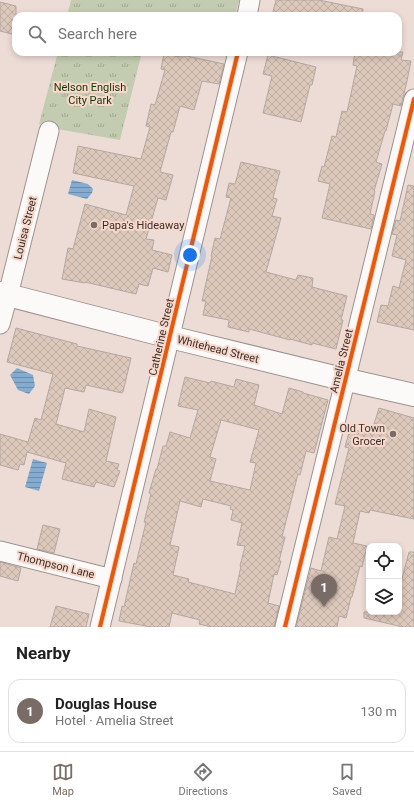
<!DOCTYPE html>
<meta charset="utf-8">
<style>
body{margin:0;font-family:Roboto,sans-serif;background:#f2f2f2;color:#222}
.controls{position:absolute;right:12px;bottom:12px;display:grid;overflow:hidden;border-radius:8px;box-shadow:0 2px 6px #0003}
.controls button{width:36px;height:36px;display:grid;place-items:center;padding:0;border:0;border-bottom:1px solid #e0e0e0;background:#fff;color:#222;font:20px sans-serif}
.you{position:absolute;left:190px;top:255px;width:14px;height:14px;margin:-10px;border:3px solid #fff;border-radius:50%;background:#1a73e8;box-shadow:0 0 0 6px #1a73e833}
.badge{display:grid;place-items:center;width:26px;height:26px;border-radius:50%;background:#796c66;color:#fff;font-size:13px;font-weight:700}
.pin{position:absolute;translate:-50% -33px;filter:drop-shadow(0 1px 2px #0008)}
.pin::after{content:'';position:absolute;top:21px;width:14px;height:12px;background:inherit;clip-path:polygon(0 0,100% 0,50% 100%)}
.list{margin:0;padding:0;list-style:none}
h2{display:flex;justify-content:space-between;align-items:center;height:52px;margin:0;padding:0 16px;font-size:17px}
h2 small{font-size:13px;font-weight:400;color:#767676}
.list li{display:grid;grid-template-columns:26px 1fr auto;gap:12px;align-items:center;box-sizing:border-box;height:64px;margin:0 8px 8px;padding:0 8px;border:1px solid #e0e0e0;border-radius:12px}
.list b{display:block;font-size:15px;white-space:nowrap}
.list p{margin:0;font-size:13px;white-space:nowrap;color:#767676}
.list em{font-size:13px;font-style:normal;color:#767676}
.icon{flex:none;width:22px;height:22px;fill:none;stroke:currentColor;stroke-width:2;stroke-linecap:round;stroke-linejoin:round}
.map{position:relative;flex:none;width:414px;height:627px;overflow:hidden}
.search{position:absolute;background:#fff;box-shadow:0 2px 6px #0003;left:12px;right:12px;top:12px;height:44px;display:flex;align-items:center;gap:10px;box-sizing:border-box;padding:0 14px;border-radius:12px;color:#767676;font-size:15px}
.sheet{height:124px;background:#fff}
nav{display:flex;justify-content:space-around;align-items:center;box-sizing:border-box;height:56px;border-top:1px solid #e0e0e0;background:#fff;font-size:11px;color:#767676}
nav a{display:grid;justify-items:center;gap:2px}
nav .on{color:#796c66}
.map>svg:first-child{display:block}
.park{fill:url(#park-tufts)}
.water{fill:url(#water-rules)}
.building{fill:url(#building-cross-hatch);stroke:#b3a7a1;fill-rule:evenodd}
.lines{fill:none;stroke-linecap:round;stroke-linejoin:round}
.street-casing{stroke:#9e928d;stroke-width:21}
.secondary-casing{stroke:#9e928d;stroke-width:24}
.street{stroke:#fcfaf9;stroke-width:19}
.secondary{stroke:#fcfaf9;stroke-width:22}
.cycleway-casing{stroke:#f7d8cc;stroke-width:6}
.cycleway{stroke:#e8590c;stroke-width:4}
.poi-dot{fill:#796c66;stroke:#f7d8cc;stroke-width:1.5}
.labels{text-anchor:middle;stroke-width:4;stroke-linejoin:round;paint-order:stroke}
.park-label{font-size:11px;fill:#173503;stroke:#f7d8cc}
.poi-label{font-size:11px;fill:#3b2f2a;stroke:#f7d8cc;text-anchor:start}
.street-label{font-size:11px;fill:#3b2f2a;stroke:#f7d8cc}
</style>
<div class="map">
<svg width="414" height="627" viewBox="0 0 414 627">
<defs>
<pattern id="park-tufts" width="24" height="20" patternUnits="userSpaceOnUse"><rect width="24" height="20" fill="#c3ccb1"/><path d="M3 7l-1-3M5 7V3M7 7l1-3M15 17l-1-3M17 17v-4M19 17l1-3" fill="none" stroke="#a0a690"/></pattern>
<pattern id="water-rules" width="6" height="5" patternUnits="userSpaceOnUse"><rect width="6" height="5" fill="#84acd1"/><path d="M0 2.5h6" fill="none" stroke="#6d8caa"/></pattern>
<pattern id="building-cross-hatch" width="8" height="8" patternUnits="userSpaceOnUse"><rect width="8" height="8" fill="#ddc9bb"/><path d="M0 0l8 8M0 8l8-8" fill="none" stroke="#bfada1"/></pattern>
</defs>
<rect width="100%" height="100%" fill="#eddcd6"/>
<g class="park">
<path d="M71,0H239L235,16H67Z"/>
<path d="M58,52H142L120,140L57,129L39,124Z"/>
</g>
<g class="water">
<path d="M72,180L88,184L93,189L92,193L87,199L68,194Z"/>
<path d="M17,368L33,375L35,386L29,394L18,390L10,375Z"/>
<path d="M33,459L47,463L39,491L25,487Z"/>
</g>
<g class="building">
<path d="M276,0H319L363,9L362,16H272Z"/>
<path d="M0,2L16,6V35L0,31Z"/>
<path d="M355,52H403L401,60L411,61L407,81L401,106L393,104L386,131H385L376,162L382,164L374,191H375L370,214L374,215L371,229L322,218L330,184L318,181L322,166L324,167L332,136L336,137L342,111L347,112L357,66L353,65Z"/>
<path d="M164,54L181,57L182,55L224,64L219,84L202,81L194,110L180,106L173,132H171L160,172L173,175L166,200L158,198L146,239L154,240L152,250L172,255L168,272L153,268L148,286L139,284L136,294L85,282V283L62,279L68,248L73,249L85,204L126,215L134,186L73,173L78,146L141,159L150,127L146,126L151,104L155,105L165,70L161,69Z"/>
<path d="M268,55L316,67L312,85H310L301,122L263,113L272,76L263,74Z"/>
<path d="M241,162L280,171L273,198L277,199L272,216L281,218L266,272L296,280L298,275L313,278L312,287L347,296L341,320H343L336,349L312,343V345L290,339V340L249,329V332L228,327L229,320L203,315L206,301H202L212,256H211L215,238L220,239L231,198L226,197L229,183L235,184Z"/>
<path d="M408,185L414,186V330L377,322L381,305L388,306L393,286L399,288L406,260L392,256L397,235L392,234L396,220L400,221Z"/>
<path d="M16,328L77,344V346L131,358L123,392H122V393L86,385L84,392L65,388L56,424L84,432L89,409L116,417L106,461L119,464L117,470L120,471L114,487L96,482L94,487L62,479L66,463L27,452L24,465L20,464L18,470L0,465V434L28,442L35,418L41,420L53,374L7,362Z"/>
<path d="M185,377L210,383L211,381L234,387L236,379L259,385L254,405L282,414L289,388L303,392V393L328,400L314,453L306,451L300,475L298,474L282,537H285L279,561H281L277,575L274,574L268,603L279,606L274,627H212L199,624L200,620L172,613L169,627H151L119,621L122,606L124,607L134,563L136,564L146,522H144L151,494L149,493L156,469H157L163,446H166L170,432L190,438L198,410L178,406ZM221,420L259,430L250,462L256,463L250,490L210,481L216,459L210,457ZM203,499L231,506L230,509L233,510L231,520L242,523L237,545L245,546L240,566H241L235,594L188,582L189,579L173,575L179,547L170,545L180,501L201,507Z"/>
<path d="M379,408L414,418V519L370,510L369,513L360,511L353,543L367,546L362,567L360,566L352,597H351L346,618L339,616L337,627H296L311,568L321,571L329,537L337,539L345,506L335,504L349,448L345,447L350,429L371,434Z"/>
<path d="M43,525L60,529L54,553L37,549Z"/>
<path d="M409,552H414V627H403L364,618V612H399V590Z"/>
<path d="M0,562L21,568L18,581L0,576Z"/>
<path d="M56,606L89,614L86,627H50Z"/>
</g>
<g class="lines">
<g class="street-casing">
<g id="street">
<path d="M247,16L250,0"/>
<path d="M0,324L8,295L49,131"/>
<path d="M0,551L112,579"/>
<path d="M100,627L238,52"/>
<path d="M285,627L414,99"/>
</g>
</g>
<g class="secondary-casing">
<path id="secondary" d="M0,293L170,337L330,376L414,395"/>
</g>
<use href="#street" class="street"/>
<use href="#secondary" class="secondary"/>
<g class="cycleway-casing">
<g id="cycleway">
<path d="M100,627L238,52"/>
<path d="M285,627L414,99"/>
</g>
</g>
<use href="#cycleway" class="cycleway"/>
</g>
<g class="poi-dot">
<circle cx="94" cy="225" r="4"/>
<circle cx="393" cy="434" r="4"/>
</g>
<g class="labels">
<g class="park-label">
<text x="90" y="91">Nelson English<tspan x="90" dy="13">City Park</tspan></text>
</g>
<g class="poi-label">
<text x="102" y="229">Papa's Hideaway</text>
<text x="385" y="432" text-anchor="end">Old Town<tspan x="385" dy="13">Grocer</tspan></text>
</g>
<g class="street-label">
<text transform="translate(25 228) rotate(-76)" y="4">Louisa Street</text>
<text transform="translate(161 337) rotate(-77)" y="4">Catherine Street</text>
<text transform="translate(218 349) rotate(14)" y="4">Whitehead Street</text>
<text transform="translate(341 361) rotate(-76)" y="4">Amelia Street</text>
<text transform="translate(56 565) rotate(14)" y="4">Thompson Lane</text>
</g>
</g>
</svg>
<div class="controls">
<button><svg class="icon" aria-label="locate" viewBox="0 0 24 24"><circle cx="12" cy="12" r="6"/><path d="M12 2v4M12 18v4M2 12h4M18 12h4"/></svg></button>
<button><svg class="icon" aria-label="layers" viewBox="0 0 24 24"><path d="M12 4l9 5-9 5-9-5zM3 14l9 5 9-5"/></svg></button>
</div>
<div class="you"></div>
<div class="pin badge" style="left:324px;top:607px">1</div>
<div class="search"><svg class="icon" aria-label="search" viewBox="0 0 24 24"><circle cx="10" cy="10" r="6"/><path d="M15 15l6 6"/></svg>Search here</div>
</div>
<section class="sheet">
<h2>Nearby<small></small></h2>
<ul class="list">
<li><span class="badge">1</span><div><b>Douglas House</b><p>Hotel · Amelia Street</p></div><em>130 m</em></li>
</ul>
</section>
<nav>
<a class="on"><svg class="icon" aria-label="map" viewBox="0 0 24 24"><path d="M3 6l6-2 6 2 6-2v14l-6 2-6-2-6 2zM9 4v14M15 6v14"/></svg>Map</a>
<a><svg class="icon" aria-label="directions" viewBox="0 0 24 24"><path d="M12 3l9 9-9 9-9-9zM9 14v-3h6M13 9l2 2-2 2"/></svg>Directions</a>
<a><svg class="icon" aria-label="saved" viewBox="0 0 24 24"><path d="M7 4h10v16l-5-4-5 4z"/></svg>Saved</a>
</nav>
